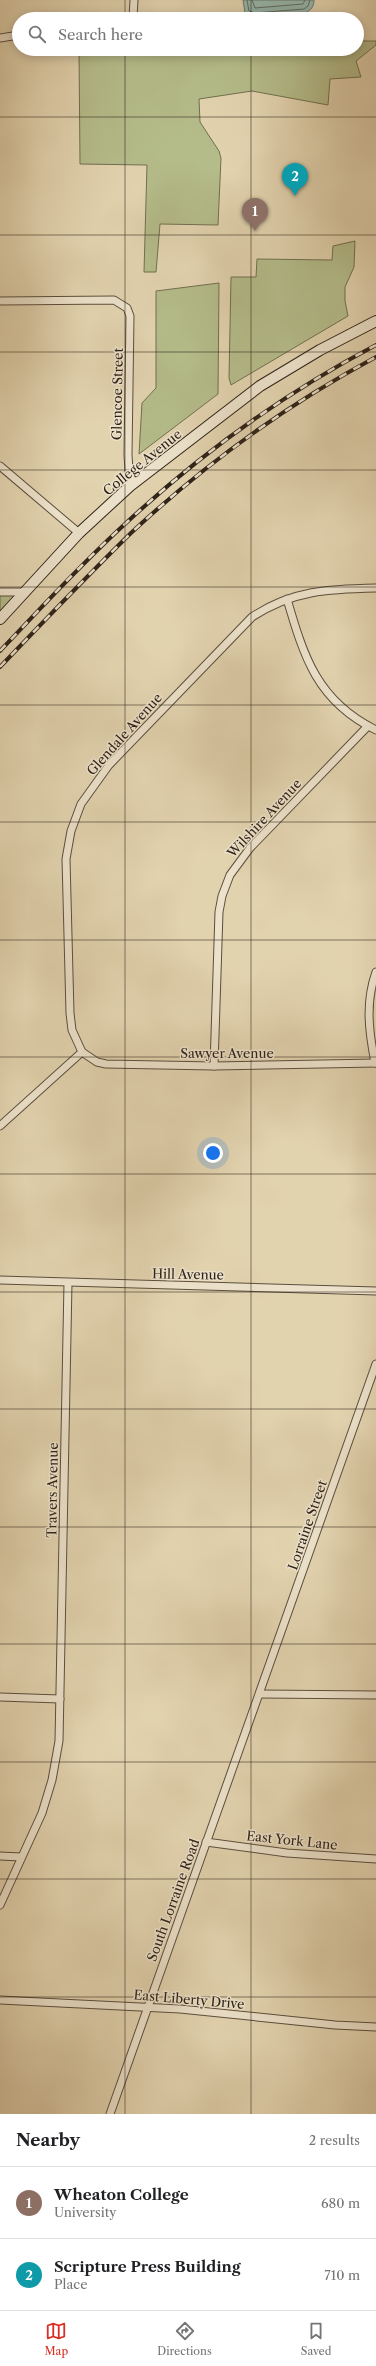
<!DOCTYPE html>
<style>
body{margin:0;font-family:"Libre Caslon Text",serif;background:#f2f2f2;color:#202124}
.you{position:absolute;left:213px;top:1153px;width:14px;height:14px;margin:-10px;border:3px solid #fff;border-radius:50%;background:#1a73e8;box-shadow:0 0 0 6px #1a73e833}
.badge{display:grid;place-items:center;width:26px;height:26px;border-radius:50%;background:#d93025;color:#fff;font-size:13px;font-weight:700}
.pin{position:absolute;translate:-50% -33px;filter:drop-shadow(0 1px 2px #0008)}
.pin::after{content:'';position:absolute;top:21px;width:14px;height:12px;background:inherit;clip-path:polygon(0 0,100% 0,50% 100%)}
.list{margin:0;padding:0;list-style:none}
h2{display:flex;justify-content:space-between;align-items:center;height:52px;margin:0;padding:0 16px;font-size:17px}
h2 small{font-size:13px;font-weight:400;color:#757577}
.list li{display:grid;grid-template-columns:26px 1fr auto;gap:12px;align-items:center;box-sizing:border-box;height:72px;padding:0 16px;border-top:1px solid #e0e0e0}
.list b{display:block;font-size:15px;white-space:nowrap}
.list p{margin:0;font-size:13px;white-space:nowrap;color:#757577}
.list em{font-size:13px;font-style:normal;color:#757577}
.icon{flex:none;width:22px;height:22px;fill:none;stroke:currentColor;stroke-width:2;stroke-linecap:round;stroke-linejoin:round}
.map{position:relative;flex:none;width:376px;height:2114px;overflow:hidden}
.search{position:absolute;background:#fff;box-shadow:0 2px 10px #0003;left:12px;right:12px;top:12px;height:44px;display:flex;align-items:center;gap:10px;box-sizing:border-box;padding:0 14px;border-radius:22px;color:#757577;font-size:15px}
.sheet{height:196px;background:#fff}
nav{display:flex;justify-content:space-around;align-items:center;box-sizing:border-box;height:56px;border-top:1px solid #e0e0e0;background:#fff;font-size:11px;color:#757577}
nav a{display:grid;justify-items:center;gap:2px}
nav .on{color:#d93025}
.map>svg:first-child{display:block}
.green{fill:#b4bc8a;stroke:#716f51}
.water{fill:#95b7ad;stroke:#6c7b71}
.lines{fill:none;stroke-linecap:round;stroke-linejoin:round}
.shore{stroke:#626c62;stroke-width:1}
.street-casing{stroke:#5b4e3e;stroke-width:9}
.secondary-casing{stroke:#2e2218;stroke-width:12}
.street{stroke:#ece2cb;stroke-width:7}
.secondary{stroke:#ece2cb;stroke-width:10}
.rail-casing{stroke:#2e2218;stroke-width:4}
.rail{stroke:#ece2cb;stroke-width:2.5;stroke-dasharray:8;stroke-linecap:butt}
.grid{fill:none;stroke:#2e2218;stroke-width:1;stroke-opacity:0.55}
.labels{text-anchor:middle;stroke-width:3;stroke-linejoin:round;paint-order:stroke}
.street-label{font-size:13px;fill:#2e2218;stroke:#ece2cb}
</style>
<div class="map">
<svg width="376" height="2114" viewBox="0 0 376 2114">
<rect width="100%" height="100%" fill="#e2d3af"/>
<filter id="stains"><feTurbulence type="fractalNoise" baseFrequency=".005" numOctaves="4"/><feColorMatrix values="0 0 0 0 .2 0 0 0 0 .09 0 0 0 0 .02 0 0 0 .5 -.17"/></filter>
<radialGradient id="worn" r=".72"><stop offset=".6" stop-color="#630" stop-opacity="0"/><stop offset="1" stop-color="#630" stop-opacity=".3"/></radialGradient>
<g class="green">
<path d="M357,41H376V45L356,61L361,77L330,79L328,105L252,91L199,99L200,122L219,151L221,158L218,225L160,224L156,272H144L147,165L80,164L79,49H357Z"/>
<path d="M355,241L354,267L345,287V301L348,316L231,385L229,378L231,277H256L257,259L332,260L333,246Z"/>
<path d="M219,283L218,394L139,454L142,403L156,388V291Z"/>
<path d="M0,595H18L0,614Z"/>
</g>
<path class="water" d="M243,0H314C314,7 311,10 305,13L249,17L245,13Z"/>
<g class="lines">
<g class="shore">
<path d="M247,0L249,11L255,13L304,9L308,6L310,0"/>
<path d="M252,0L255,8L303,4L305,0"/>
</g>
<g class="street-casing">
<g id="street">
<path d="M120,19L133,17L134,0"/>
<path d="M0,38L19,35"/>
<path d="M0,301L114,300L127,308L130,316L128,455L130,486"/>
<path d="M0,466L79,533"/>
<path d="M0,592H24"/>
<path d="M287,599C304,657 317,701 376,730"/>
<path d="M82,1052L97,1062L106,1064L214,1066L376,1063"/>
<path d="M375,1063C369,1032 365,1003 376,972"/>
<path d="M214,1066L219,912L222,896L230,875L250,848L368,726"/>
<path d="M0,1126L82,1052L72,1030L70,1013L66,859L71,831L81,804L109,765L252,617C293,590 329,589 376,588"/>
<path d="M0,1280L376,1291"/>
<path d="M260,1694L376,1695"/>
<path d="M0,1697L60,1699"/>
<path d="M206,1842L287,1853L376,1859"/>
<path d="M0,1856L21,1857"/>
<path d="M0,1905L42,1813L52,1780L59,1741L68,1283"/>
<path d="M0,2000L180,2009L335,2025L376,2027"/>
<path d="M110,2114L376,1364"/>
</g>
</g>
<g class="secondary-casing">
<path id="secondary" d="M0,619L79,533L130,486L260,386L320,350L376,321"/>
</g>
<use href="#street" class="street"/>
<use href="#secondary" class="secondary"/>
<g class="rail-casing">
<g id="rail">
<path d="M0,651C41,608 81,564 125,524C200,454 285,393 376,345"/>
<path d="M0,667C43,622 86,577 131,533C204,465 288,404 376,357"/>
</g>
</g>
<use href="#rail" class="rail"/>
</g>
<path class="grid" d="M125,0V19M251,0V19M125,49V2114M251,49V2114M0,117H376M0,235H376M0,352H376M0,470H376M0,587H376M0,705H376M0,822H376M0,940H376M0,1057H376M0,1174H376M0,1292H376M0,1409H376M0,1527H376M0,1644H376M0,1762H376M0,1879H376M0,1997H376"/>
<g class="labels">
<g class="street-label">
<text transform="translate(117 394) rotate(-89)" y="5">Glencoe Street</text>
<text transform="translate(142 462) rotate(-39)" y="5">College Avenue</text>
<text transform="translate(124 734) rotate(-48)" y="5">Glendale Avenue</text>
<text transform="translate(264 818) rotate(-47)" y="5">Wilshire Avenue</text>
<text x="227" y="1058">Sawyer Avenue</text>
<text transform="translate(188 1274) rotate(1)" y="5">Hill Avenue</text>
<text transform="translate(52 1490) rotate(-89)" y="5">Travers Avenue</text>
<text transform="translate(307 1525) rotate(-71)" y="5">Lorraine Street</text>
<text transform="translate(292 1840) rotate(6)" y="5">East York Lane</text>
<text transform="translate(173 1900) rotate(-70)" y="5">South Lorraine Road</text>
<text transform="translate(189 1999) rotate(5)" y="5">East Liberty Drive</text>
</g>
</g>
<rect width="100%" height="100%" filter="url(#stains)"/>
<rect width="100%" height="100%" fill="url(#worn)"/>
</svg>
<div class="you"></div>
<div class="pin badge" style="left:255px;top:231px;background:#8d6e63">1</div>
<div class="pin badge" style="left:295px;top:196px;background:#0f9aa8">2</div>
<div class="search"><svg class="icon" aria-label="search" viewBox="0 0 24 24"><circle cx="10" cy="10" r="6"/><path d="M15 15l6 6"/></svg>Search here</div>
</div>
<section class="sheet">
<h2>Nearby<small>2 results</small></h2>
<ul class="list">
<li><span class="badge" style="background:#8d6e63">1</span><div><b>Wheaton College</b><p>University</p></div><em>680 m</em></li>
<li><span class="badge" style="background:#0f9aa8">2</span><div><b>Scripture Press Building</b><p>Place</p></div><em>710 m</em></li>
</ul>
</section>
<nav>
<a class="on"><svg class="icon" aria-label="map" viewBox="0 0 24 24"><path d="M3 6l6-2 6 2 6-2v14l-6 2-6-2-6 2zM9 4v14M15 6v14"/></svg>Map</a>
<a><svg class="icon" aria-label="directions" viewBox="0 0 24 24"><path d="M12 3l9 9-9 9-9-9zM9 14v-3h6M13 9l2 2-2 2"/></svg>Directions</a>
<a><svg class="icon" aria-label="saved" viewBox="0 0 24 24"><path d="M7 4h10v16l-5-4-5 4z"/></svg>Saved</a>
</nav>
